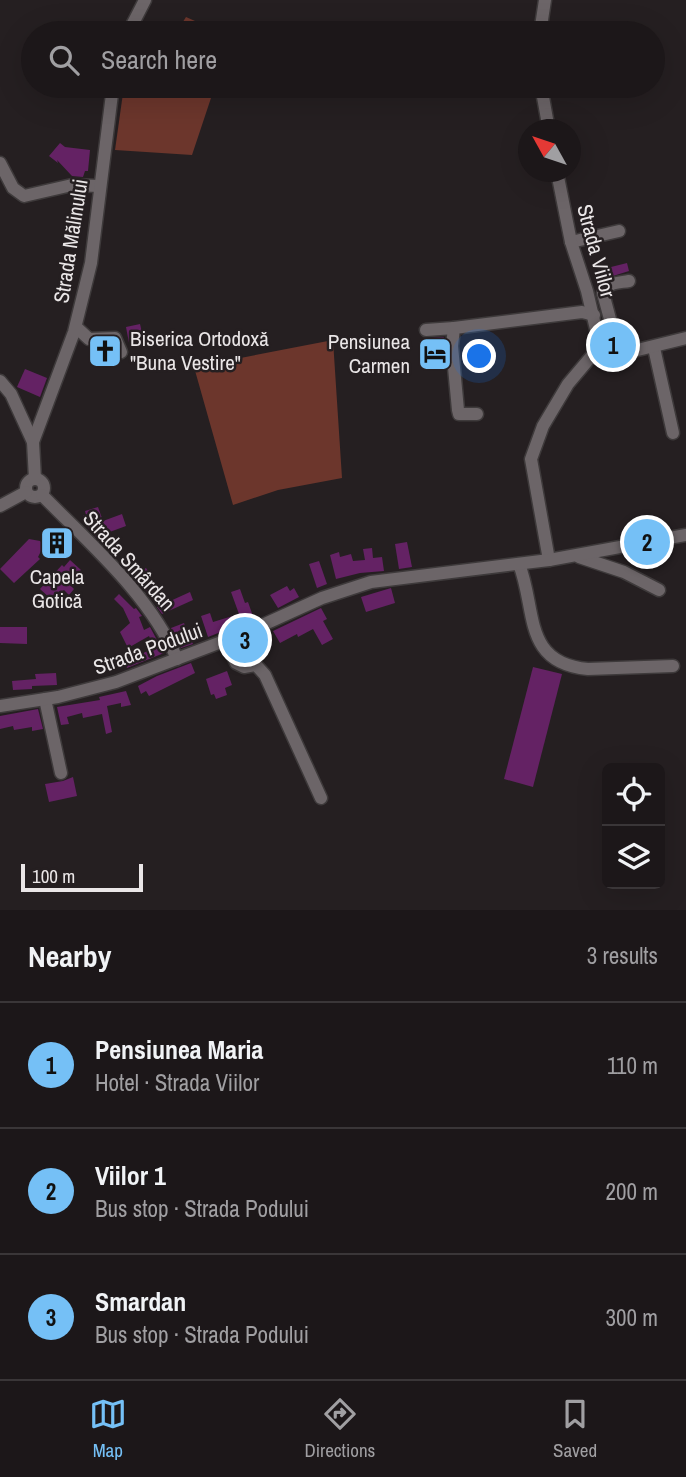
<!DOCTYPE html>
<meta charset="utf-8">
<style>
body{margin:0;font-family:"Archivo Narrow",sans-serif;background:#252022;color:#f1f3f6}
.controls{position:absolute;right:21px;bottom:21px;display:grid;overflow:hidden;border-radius:10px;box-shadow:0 7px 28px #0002}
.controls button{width:63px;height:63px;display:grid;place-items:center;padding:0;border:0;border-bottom:2px solid #3a3638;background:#1c1719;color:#f1f3f6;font:35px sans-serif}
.compass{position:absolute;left:518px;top:119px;width:63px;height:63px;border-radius:50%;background:#1c1719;box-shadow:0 7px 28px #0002;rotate:310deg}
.scale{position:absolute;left:21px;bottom:18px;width:122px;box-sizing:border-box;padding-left:7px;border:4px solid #eae6e7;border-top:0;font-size:19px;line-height:24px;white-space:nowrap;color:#eae6e7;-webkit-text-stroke:5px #251f21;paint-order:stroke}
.you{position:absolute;left:480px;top:357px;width:24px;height:24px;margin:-18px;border:5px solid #fff;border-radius:50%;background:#1a73e8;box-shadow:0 0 0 10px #1a73e833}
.badge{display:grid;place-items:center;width:46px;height:46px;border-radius:50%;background:#75c0f6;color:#111;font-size:23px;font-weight:700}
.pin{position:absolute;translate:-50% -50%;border:4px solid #fff;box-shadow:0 2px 7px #0006}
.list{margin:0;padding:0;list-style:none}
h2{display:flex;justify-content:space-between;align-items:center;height:91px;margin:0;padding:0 28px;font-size:30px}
h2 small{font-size:23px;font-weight:400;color:#a09fa2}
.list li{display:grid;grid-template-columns:46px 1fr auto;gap:21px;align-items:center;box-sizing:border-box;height:126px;padding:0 28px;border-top:2px solid #3a3638}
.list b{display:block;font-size:26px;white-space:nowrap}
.list p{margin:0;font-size:23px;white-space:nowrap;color:#a09fa2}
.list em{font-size:23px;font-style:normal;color:#a09fa2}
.icon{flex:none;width:38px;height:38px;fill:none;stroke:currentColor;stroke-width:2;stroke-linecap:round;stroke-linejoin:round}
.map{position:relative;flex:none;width:686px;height:910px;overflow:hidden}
.search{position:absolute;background:#1c1719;box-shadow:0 7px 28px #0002;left:21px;right:21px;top:21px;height:77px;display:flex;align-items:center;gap:18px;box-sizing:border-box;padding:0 24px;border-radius:38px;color:#a09fa2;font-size:26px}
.sheet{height:469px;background:#1c1719}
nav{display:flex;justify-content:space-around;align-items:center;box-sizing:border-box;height:98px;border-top:2px solid #3a3638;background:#1c1719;font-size:19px;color:#a09fa2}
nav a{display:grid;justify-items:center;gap:4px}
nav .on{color:#75c0f6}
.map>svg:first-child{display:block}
.green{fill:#6c362c}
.building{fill:#642264}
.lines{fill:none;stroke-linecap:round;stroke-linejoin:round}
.minor-casing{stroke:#3e3a3b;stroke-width:15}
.minor{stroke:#6c6568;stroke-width:12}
.labels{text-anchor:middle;stroke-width:5;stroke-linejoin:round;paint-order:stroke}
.street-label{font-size:21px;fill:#eae6e7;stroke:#251f21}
.poi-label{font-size:21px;fill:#eae6e7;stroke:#251f21;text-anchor:start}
</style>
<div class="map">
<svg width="686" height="910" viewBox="0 0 686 910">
<rect width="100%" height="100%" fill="#251f21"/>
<g class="green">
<path d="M186,17L204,25L235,27L233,33H176Z"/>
<path d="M124,86H215L192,155L115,150Z"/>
<path d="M333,340L342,478L278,490L233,505L194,367Z"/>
</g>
<g class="building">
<path d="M60,143L65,147L90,150L88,171H85L83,177L72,176L57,160L58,163L49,156Z"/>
<path d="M627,263L629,271L597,281L595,271Z"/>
<path d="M140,324L145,345L130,348L126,327Z"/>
<path d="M444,337L442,342L444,367L433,368L430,338Z"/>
<path d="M25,369L47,378L40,397L17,387Z"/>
<path d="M98,507L103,521L122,514L126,526L96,537L89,529L83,515H86L85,511Z"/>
<path d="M29,539L40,541L44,545L38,557L40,559L14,583L0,569Z"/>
<path d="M407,542L412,567L399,569L395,544Z"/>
<path d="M372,548L373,558L382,557L384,571L360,573L336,579L330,555L339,552L340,557L351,554L353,561L365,560L363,549Z"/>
<path d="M70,560L81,570L69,584L74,589L69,595L64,590L52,600L40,589L62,565L64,567Z"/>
<path d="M319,561L327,584L317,588L309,564Z"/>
<path d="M146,568L157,586L147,592L133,577Z"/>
<path d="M287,586L290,591L294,588L299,597L278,608L270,595Z"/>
<path d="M391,588L395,603L366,612L361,597Z"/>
<path d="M240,589L245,603L248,602L254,619L208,637L201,616L210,613L213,622L239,614L231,592Z"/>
<path d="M190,592L193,600L162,614L157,607Z"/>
<path d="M119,594L134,609L136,608L142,616L139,617L144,630L150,627L164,653L127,668L124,662L154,648L149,636L128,648L120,632L130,623L123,608L114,599Z"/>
<path d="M321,608L327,619L323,621L333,639L322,645L313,629L298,637L297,634L280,643L273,631Z"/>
<path d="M184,623L193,644L181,648L171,628Z"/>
<path d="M0,627H27V644L0,643Z"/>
<path d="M257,637L264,655L259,657L255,656L254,653L246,657L244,654L242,655L238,646Z"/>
<path d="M191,663L195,673L149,696L146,691L141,694L138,686L157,676Z"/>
<path d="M533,667L562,674L533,787L504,779Z"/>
<path d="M227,671L232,685L225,688L227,695L216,699L214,694L211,695L206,679Z"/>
<path d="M56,673L57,685L32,686V689L13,690L12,681L36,679L35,674Z"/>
<path d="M126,691L131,705L121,707V703L107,706L112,732L106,734L102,714L83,718L82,713L67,717L69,724L61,725L57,707L100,700L99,697Z"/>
<path d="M38,709L43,729L32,731V727L14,730L13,726L0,729V716Z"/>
<path d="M73,777L77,796L49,802L45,784L63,781Z"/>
</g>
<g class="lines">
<g class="minor-casing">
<g id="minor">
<path d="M128,33L145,0"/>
<path d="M540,33L545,0"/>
<path d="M541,86L549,130"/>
<path d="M0,163L13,188L24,196L72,185L99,186"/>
<path d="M571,242L619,231"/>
<path d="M76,327L89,339L115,338L121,352"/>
<path d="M426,330L454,328"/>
<path d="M654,348L673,433"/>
<path d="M595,352L617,345L603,293C607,282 618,283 629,281"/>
<path d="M601,359L686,338"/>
<path d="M0,381L11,394L33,442"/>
<path d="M477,414H459L458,410L452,346L454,328L582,312L594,315"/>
<circle cx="35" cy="488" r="9"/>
<path d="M35,479L33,442L74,332L91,263L113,86"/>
<path d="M42,495C90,544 150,595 177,659"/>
<path d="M0,506L26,492"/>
<path d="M579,557L624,572L659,590"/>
<path d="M549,560L531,459L543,426L568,384L595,352L598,338L587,291L571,242L557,172"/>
<path d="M519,564C537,610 522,663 588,669L673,666"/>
<path d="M226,641L236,663L244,667L256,665L265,675L321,798"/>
<path d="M45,699L61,773"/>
<path d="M0,706L58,697L116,682L245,633L322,598L371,582L549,560L686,535"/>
</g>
</g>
<use href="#minor" class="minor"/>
</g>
<defs>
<g id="church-square" transform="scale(1.75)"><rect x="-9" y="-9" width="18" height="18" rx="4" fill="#75c0f6" stroke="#251f21"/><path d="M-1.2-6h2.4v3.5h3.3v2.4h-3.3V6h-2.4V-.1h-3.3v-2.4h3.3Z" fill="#111"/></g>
<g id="hotel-square" transform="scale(1.75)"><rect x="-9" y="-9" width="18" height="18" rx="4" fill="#75c0f6" stroke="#251f21"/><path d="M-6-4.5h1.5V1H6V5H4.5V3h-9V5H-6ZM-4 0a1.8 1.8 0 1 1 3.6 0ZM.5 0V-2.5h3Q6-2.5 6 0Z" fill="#111"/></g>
<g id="building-square" transform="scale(1.75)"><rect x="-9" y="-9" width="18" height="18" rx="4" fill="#75c0f6" stroke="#251f21"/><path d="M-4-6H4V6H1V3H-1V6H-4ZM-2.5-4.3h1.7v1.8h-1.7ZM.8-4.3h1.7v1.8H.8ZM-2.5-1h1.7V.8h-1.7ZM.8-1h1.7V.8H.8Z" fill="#111"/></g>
</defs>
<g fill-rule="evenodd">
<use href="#church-square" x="105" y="351"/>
<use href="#hotel-square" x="435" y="354"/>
<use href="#building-square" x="57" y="543"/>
</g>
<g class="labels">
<g class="street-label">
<text transform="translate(71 241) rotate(-81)" y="7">Strada Mălinului</text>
<text transform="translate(596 251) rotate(75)" y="7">Strada Viilor</text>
<text transform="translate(129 561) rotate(48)" y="7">Strada Smârdan</text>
<text transform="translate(148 649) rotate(-20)" y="7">Strada Podului</text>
</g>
<g class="poi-label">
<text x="130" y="346">Biserica Ortodoxă<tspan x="130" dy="24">"Buna Vestire"</tspan></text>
<text x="410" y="349" text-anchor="end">Pensiunea<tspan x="410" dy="24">Carmen</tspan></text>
<text x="57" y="584" text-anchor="middle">Capela<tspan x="57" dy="24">Gotică</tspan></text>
</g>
</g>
</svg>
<div class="controls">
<button><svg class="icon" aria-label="locate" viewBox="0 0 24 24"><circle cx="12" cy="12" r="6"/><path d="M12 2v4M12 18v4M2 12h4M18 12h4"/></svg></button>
<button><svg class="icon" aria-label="layers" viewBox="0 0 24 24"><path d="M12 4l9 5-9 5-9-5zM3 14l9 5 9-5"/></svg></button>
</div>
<svg class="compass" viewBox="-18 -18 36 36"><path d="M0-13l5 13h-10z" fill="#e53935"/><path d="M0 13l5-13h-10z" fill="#a09fa2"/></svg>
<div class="scale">100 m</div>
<div class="you"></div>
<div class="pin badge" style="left:613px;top:345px">1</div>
<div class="pin badge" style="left:647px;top:542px">2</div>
<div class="pin badge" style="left:245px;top:640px">3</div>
<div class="search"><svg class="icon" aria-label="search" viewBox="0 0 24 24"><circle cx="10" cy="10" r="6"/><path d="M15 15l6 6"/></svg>Search here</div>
</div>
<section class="sheet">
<h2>Nearby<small>3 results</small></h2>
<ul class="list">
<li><span class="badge">1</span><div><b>Pensiunea Maria</b><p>Hotel · Strada Viilor</p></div><em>110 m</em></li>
<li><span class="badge">2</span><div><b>Viilor 1</b><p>Bus stop · Strada Podului</p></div><em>200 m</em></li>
<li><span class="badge">3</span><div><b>Smardan</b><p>Bus stop · Strada Podului</p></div><em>300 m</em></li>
</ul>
</section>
<nav>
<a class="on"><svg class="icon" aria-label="map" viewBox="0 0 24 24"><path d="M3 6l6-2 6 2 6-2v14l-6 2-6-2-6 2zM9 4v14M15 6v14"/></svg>Map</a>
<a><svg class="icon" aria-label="directions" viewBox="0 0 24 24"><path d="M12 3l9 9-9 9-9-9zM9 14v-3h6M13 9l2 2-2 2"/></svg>Directions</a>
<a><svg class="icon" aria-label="saved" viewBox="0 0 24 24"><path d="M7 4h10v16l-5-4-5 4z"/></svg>Saved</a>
</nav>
